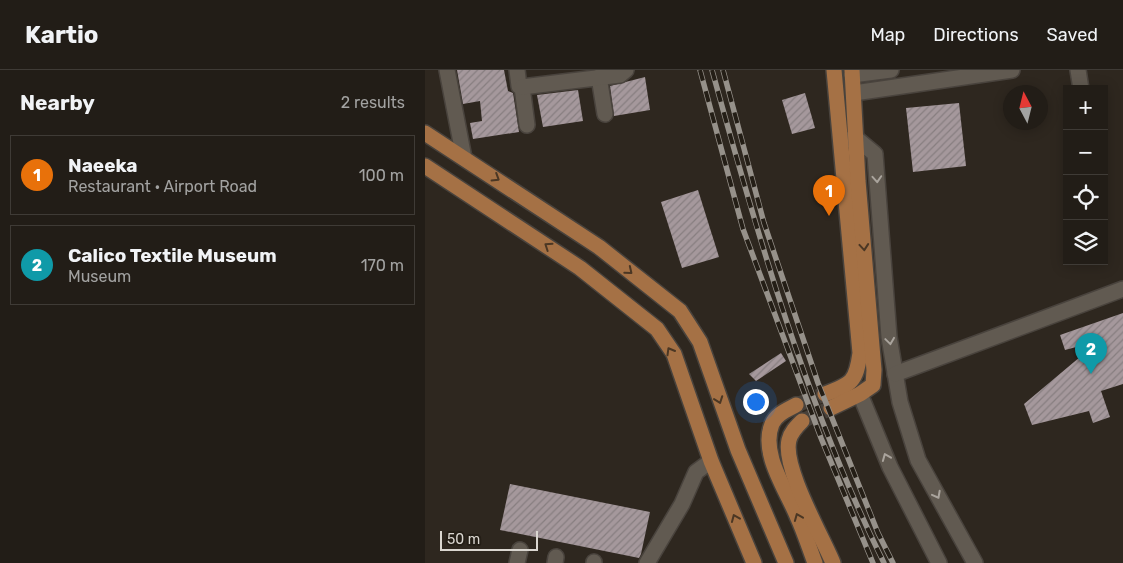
<!DOCTYPE html>
<meta charset="utf-8">
<style>
body{margin:0;font-family:Rubik,sans-serif;background:#2a2620;color:#f1f3f6}
.controls{position:absolute;right:15px;top:15px;display:grid;overflow:hidden;border-radius:0px;box-shadow:0 2px 12px #0003}
.controls button{width:45px;height:45px;display:grid;place-items:center;padding:0;border:0;border-bottom:1px solid #3f3b36;background:#221d17;color:#f1f3f6;font:25px sans-serif}
.compass{position:absolute;left:578px;top:15px;width:45px;height:45px;border-radius:50%;background:#221d17;box-shadow:0 2px 12px #0003;rotate:353deg}
.scale{position:absolute;left:15px;bottom:12px;width:98px;box-sizing:border-box;padding-left:5px;border:2px solid #dad6d0;border-top:0;font-size:14px;line-height:18px;white-space:nowrap;color:#dad6d0;-webkit-text-stroke:4px #241e16;paint-order:stroke}
.you{position:absolute;left:330px;top:331px;width:18px;height:18px;margin:-12px;border:4px solid #fff;border-radius:50%;background:#1a73e8;box-shadow:0 0 0 8px #1a73e833}
.badge{display:grid;place-items:center;width:32px;height:32px;border-radius:50%;background:#1a73e8;color:#fff;font-size:16px;font-weight:700}
.pin{position:absolute;translate:-50% -41px;filter:drop-shadow(0 1px 2px #0008)}
.pin::after{content:'';position:absolute;top:26px;width:18px;height:15px;background:inherit;clip-path:polygon(0 0,100% 0,50% 100%)}
.list{margin:0;padding:0;list-style:none}
h2{display:flex;justify-content:space-between;align-items:center;height:65px;margin:0;padding:0 20px;font-size:21px}
h2 small{font-size:16px;font-weight:400;color:#a2a2a1}
.list li{display:grid;grid-template-columns:32px 1fr auto;gap:15px;align-items:center;box-sizing:border-box;height:80px;margin:0 10px 10px;padding:0 10px;border:1px solid #3f3b36;border-radius:0px}
.list b{display:block;font-size:19px;white-space:nowrap}
.list p{margin:0;font-size:16px;white-space:nowrap;color:#a2a2a1}
.list em{font-size:16px;font-style:normal;color:#a2a2a1}
.icon{flex:none;width:28px;height:28px;fill:none;stroke:currentColor;stroke-width:2;stroke-linecap:round;stroke-linejoin:round}
.map{position:relative;flex:none;width:698px;height:493px;overflow:hidden}
header{display:flex;align-items:center;gap:30px;box-sizing:border-box;height:70px;padding:0 25px;background:#221d17;border-bottom:1px solid #3f3b36}
header strong{font-size:24px}
nav{display:flex;gap:28px;margin-inline-start:auto;font-size:18px}
main{display:flex}
aside{flex:1;background:#221d17}
.map>svg:first-child{display:block}
.building{fill:url(#building-hatch)}
.lines{fill:none;stroke-linecap:round;stroke-linejoin:round}
.major-tunnel{stroke:#48413a;stroke-width:15;stroke-dasharray:15 8;stroke-linecap:butt}
.minor-casing{stroke:#49433d;stroke-width:18}
.major-casing{stroke:#49433d;stroke-width:18}
.minor{stroke:#615a51;stroke-width:15}
.major{stroke:#a57145;stroke-width:15}
.rail-casing{stroke:#96918a;stroke-width:5.5}
.rail{stroke:#241e16;stroke-width:4;stroke-dasharray:11;stroke-linecap:butt}
.oneway{stroke:#4b3724}
.oneway2{stroke:#aaa49d}
</style>
<header>
<strong>Kartio</strong>
<nav><a>Map</a><a>Directions</a><a>Saved</a></nav>
</header>
<main>
<aside>
<h2>Nearby<small>2 results</small></h2>
<ul class="list">
<li><span class="badge" style="background:#e8710a">1</span><div><b>Naeeka</b><p>Restaurant · Airport Road</p></div><em>100 m</em></li>
<li><span class="badge" style="background:#0f9aa8">2</span><div><b>Calico Textile Museum</b><p>Museum</p></div><em>170 m</em></li>
</ul>
</aside>
<div class="map">
<svg width="698" height="493" viewBox="0 0 698 493">
<defs>
<pattern id="building-hatch" width="6" height="6" patternUnits="userSpaceOnUse" patternTransform="scale(1.25)"><rect width="6" height="6" fill="#a5989c"/><path d="M-1 1l2-2M0 6l6-6M5 7l2-2" fill="none" stroke="#877e80"/></pattern>
</defs>
<rect width="100%" height="100%" fill="#2e271f"/>
<g class="building">
<path d="M32,0H79L83,21L88,23L94,62L48,69L45,53L57,51L55,31L38,34Z"/>
<path d="M220,7L225,40L189,46L185,16Z"/>
<path d="M153,20L158,51L118,57L112,25Z"/>
<path d="M380,23L390,58L367,64L357,30Z"/>
<path d="M534,33L541,96L488,102L481,38Z"/>
<path d="M273,120L294,187L257,198L236,132Z"/>
<path d="M698,243V314L676,321L685,347L668,353L664,341L607,355L599,334L674,271L640,280L635,265Z"/>
<path d="M356,283L361,291L331,311L324,304Z"/>
<path d="M85,414L225,442L216,484L214,488L75,460Z"/>
</g>
<g class="lines">
<g class="major-tunnel">
<path d="M371,335L400,324"/>
<path d="M377,351L406,338"/>
</g>
<g class="minor-casing">
<g id="minor">
<path d="M22,0L39,88"/>
<path d="M92,0L94,16L97,17L102,55"/>
<path d="M653,0L656,19"/>
<path d="M427,5L466,0"/>
<path d="M174,7L180,44"/>
<path d="M97,17L195,5L201,0"/>
<path d="M429,23L587,0"/>
<path d="M421,70L432,69L450,84L464,267L475,332L493,390L550,493"/>
<path d="M470,304L698,219"/>
<path d="M435,324L465,397L514,493"/>
<path d="M92,493L95,480"/>
<path d="M130,493L131,487"/>
<path d="M169,493V492"/>
<path d="M222,493L257,434L271,402L286,391"/>
</g>
</g>
<g class="major-casing">
<g id="major">
<path d="M0,63L174,177L255,241L275,272L313,380L361,493"/>
<path d="M0,96L155,198L232,259L249,284L286,391L329,493"/>
<path d="M400,324C427,314 431,312 435,283L409,0"/>
<path d="M371,335C362,340 351,344 347,354C335,383 361,419 372,446C379,461 384,477 390,493"/>
<path d="M406,338L435,324L448,315L449,300L433,111L427,0"/>
<path d="M377,351C371,357 366,362 364,370C357,397 397,466 408,493"/>
</g>
</g>
<use href="#minor" class="minor"/>
<use href="#major" class="major"/>
<g class="rail-casing">
<g id="rail">
<path d="M275,0L318,159L396,368L448,493"/>
<path d="M287,0C333,167 382,337 459,493"/>
<path d="M298,0L339,153L393,313L453,463L468,493"/>
</g>
</g>
<use href="#rail" class="rail"/>
</g>
<defs><path id="oneway-chevron" d="M-2-3.5L2.5 0L-2 3.5" fill="none" stroke-width="1.6" stroke-linecap="round" stroke-linejoin="round" transform="scale(1.25)"/></defs>
<g class="oneway">
<use href="#oneway-chevron" transform="translate(71 108) rotate(32)"/>
<use href="#oneway-chevron" transform="translate(123 176) rotate(-146)"/>
<use href="#oneway-chevron" transform="translate(439 177) rotate(85)"/>
<use href="#oneway-chevron" transform="translate(204 201) rotate(39)"/>
<use href="#oneway-chevron" transform="translate(245 281) rotate(-120)"/>
<use href="#oneway-chevron" transform="translate(294 330) rotate(70)"/>
<use href="#oneway-chevron" transform="translate(373 447) rotate(-112)"/>
<use href="#oneway-chevron" transform="translate(310 448) rotate(-113)"/>
</g>
<g class="oneway2">
<use href="#oneway-chevron" transform="translate(452 109) rotate(86)"/>
<use href="#oneway-chevron" transform="translate(465 271) rotate(82)"/>
<use href="#oneway-chevron" transform="translate(461 387) rotate(-112)"/>
<use href="#oneway-chevron" transform="translate(512 425) rotate(62)"/>
</g>
</svg>
<div class="controls">
<button>+</button>
<button>−</button>
<button><svg class="icon" aria-label="locate" viewBox="0 0 24 24"><circle cx="12" cy="12" r="6"/><path d="M12 2v4M12 18v4M2 12h4M18 12h4"/></svg></button>
<button><svg class="icon" aria-label="layers" viewBox="0 0 24 24"><path d="M12 4l9 5-9 5-9-5zM3 14l9 5 9-5"/></svg></button>
</div>
<svg class="compass" viewBox="-18 -18 36 36"><path d="M0-13l5 13h-10z" fill="#e53935"/><path d="M0 13l5-13h-10z" fill="#a2a2a1"/></svg>
<div class="scale">50 m</div>
<div class="you"></div>
<div class="pin badge" style="left:404px;top:146px;background:#e8710a">1</div>
<div class="pin badge" style="left:666px;top:304px;background:#0f9aa8">2</div>
</div>
</main>
